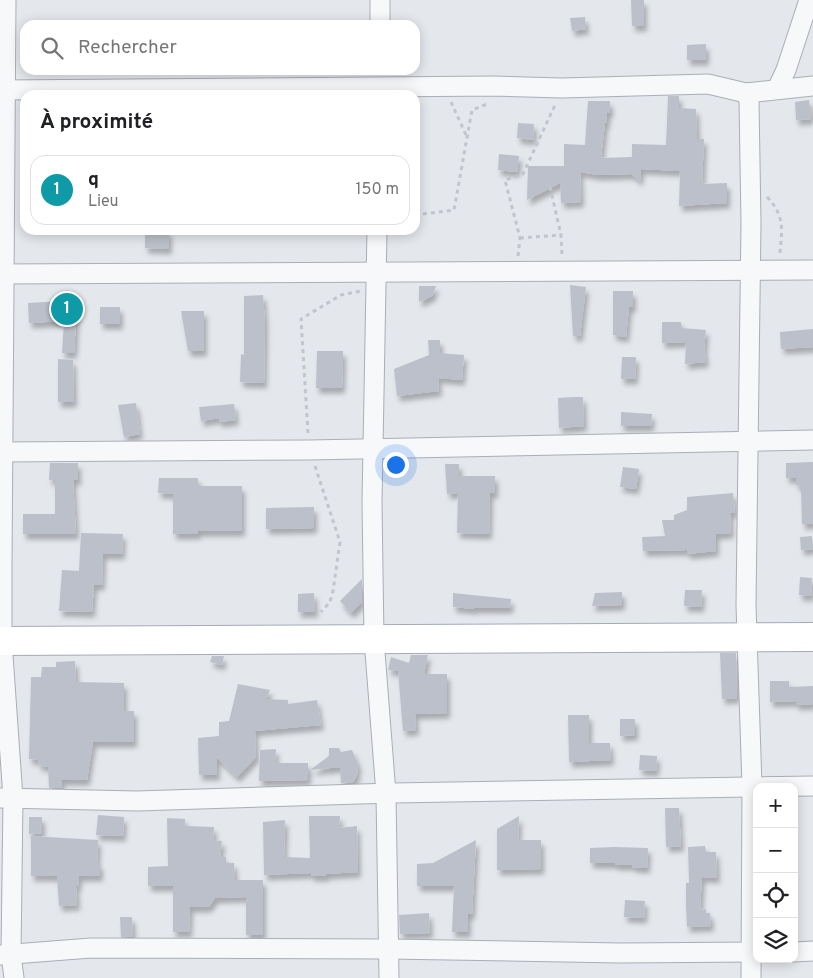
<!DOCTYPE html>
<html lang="fr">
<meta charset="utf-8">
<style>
body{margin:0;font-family:Overpass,sans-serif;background:#f6f6f6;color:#202124}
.controls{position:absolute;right:15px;bottom:15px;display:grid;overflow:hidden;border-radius:10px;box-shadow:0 2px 12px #0003}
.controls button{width:45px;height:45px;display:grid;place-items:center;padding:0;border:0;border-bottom:1px solid #e0e0e0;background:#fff;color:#202124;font:25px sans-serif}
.you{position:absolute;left:395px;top:464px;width:18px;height:18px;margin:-12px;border:4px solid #fff;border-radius:50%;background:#1a73e8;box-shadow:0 0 0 8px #1a73e833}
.badge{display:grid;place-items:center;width:32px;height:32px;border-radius:50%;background:#d1495b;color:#fff;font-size:16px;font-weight:700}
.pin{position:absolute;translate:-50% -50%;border:2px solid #fff;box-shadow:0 1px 5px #0006}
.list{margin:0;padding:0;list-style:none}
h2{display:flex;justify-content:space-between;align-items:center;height:65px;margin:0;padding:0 20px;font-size:21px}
h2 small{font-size:16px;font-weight:400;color:#757577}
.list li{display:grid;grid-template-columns:32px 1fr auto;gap:15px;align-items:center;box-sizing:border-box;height:70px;margin:0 10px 10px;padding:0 10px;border:1px solid #e0e0e0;border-radius:15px}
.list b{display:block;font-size:19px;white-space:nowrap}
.list p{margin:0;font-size:16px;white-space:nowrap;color:#757577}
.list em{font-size:16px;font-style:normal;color:#757577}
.icon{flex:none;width:28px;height:28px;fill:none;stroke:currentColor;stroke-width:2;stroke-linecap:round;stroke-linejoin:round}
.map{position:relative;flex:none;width:813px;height:978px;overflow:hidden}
.search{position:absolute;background:#fff;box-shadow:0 2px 12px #0003;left:20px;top:20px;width:400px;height:55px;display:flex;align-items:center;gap:12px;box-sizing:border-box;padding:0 18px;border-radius:15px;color:#757577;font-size:19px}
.panel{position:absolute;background:#fff;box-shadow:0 2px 12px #0003;left:20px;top:90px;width:400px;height:145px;border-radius:15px}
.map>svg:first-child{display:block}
.building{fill:#bbc0ca;filter:url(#shadow)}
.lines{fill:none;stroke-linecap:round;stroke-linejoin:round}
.street-casing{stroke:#a9aeb7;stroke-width:21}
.primary-casing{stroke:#a3abb8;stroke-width:30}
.path{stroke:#c2c5cb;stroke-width:3;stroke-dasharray:4 4;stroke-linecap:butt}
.street{stroke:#f7f8fa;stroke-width:19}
.primary{stroke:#fff;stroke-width:28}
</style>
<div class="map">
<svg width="813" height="978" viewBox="0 0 813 978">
<defs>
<filter id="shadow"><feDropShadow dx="3" dy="5.5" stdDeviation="2.5" flood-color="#0004"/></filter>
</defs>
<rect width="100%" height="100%" fill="#e4e7ec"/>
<g class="building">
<path d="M631,0H644V26H632Z"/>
<path d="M585,17L586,29L572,31L570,18Z"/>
<path d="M706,44V60H687V45Z"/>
<path d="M668,96H679V108L696,109L697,139H704L702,184L727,183V203L679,206L680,171L641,169L640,181L631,174L598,175L580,172L581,202L561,203L560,183L527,200L528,166H564V144L585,145L588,101H610V113H607V123H605L601,158L632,157V144L666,145Z"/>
<path d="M809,100L811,119L796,120L795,102Z"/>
<path d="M518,123L534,124L533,140L517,138Z"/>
<path d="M499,154L519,156L517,172L498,170Z"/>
<path d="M145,231H169V249L145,248Z"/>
<path d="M570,285L586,287L580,336H573Z"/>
<path d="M419,286H436L432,296L419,302Z"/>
<path d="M613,291H633V307H629L626,337L613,335Z"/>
<path d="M263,295L265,322L264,383L240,382L241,354L244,355V296Z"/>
<path d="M62,301L77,305L74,353H62L64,321L29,323L28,303Z"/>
<rect x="100" y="307" width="20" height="17"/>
<path d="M181,311H204V351H188Z"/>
<path d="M662,322H681L682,328L706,330L704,348L706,362L685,364L686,342L662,343Z"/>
<path d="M813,329V347L781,349L780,332Z"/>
<path d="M428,340H440V353L464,355L462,380L438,378L439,391L397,396L394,369L429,355Z"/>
<path d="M317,351H343L342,388H316Z"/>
<path d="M622,357H636L635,379H621Z"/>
<path d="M58,359L73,360L74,402H58Z"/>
<path d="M574,397H583L584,426L559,428L558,398Z"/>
<path d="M136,403L140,434L124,437L118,405Z"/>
<path d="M234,404L236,420L219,422V418L201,421L199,407Z"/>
<path d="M621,412L652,414L651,426H621Z"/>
<path d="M813,462V524H802L801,486L796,485V478H786V463Z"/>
<path d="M50,463H78V480H73L76,534H23V514H55V480H49Z"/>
<path d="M445,464H459V476H495V493H490L489,534L457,533L458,493L447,494Z"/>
<path d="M623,467L639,469L636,489L620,487Z"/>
<path d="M159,478H198V486H242V531H198V534H173V494L158,493Z"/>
<path d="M733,493L735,513H730L731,533L716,534V551L687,554V550L643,551L642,537L665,536L662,520H674V515L687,510V497Z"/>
<path d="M314,507V528L266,529V508Z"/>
<path d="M81,533L123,534L122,554H103L102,585H94L92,612L59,611L62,570L79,571Z"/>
<path d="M812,536L813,549L801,550L800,537Z"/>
<path d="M800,577L812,578L811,596L799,595Z"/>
<path d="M362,579V602L351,613L340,601Z"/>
<path d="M685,590H702L701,607L684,606Z"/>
<path d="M622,592V605L592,606L595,593Z"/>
<path d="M314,593L315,612H298V594Z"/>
<path d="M453,593L511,599L510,608H474V609L453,607Z"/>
<path d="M720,653H736L737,698L722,699Z"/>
<path d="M411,655H428L424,674H447V713L415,714L416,730L403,731L398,671L388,670L391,657L409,663Z"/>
<path d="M212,656H224L222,665L210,662Z"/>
<path d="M75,661L76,682L124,683V711H134V742H93L87,780H61L62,788H49L48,767L38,765L39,760L29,759L31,677H41L42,667H56V662Z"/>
<path d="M770,681H789V687L813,686V704L796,705V701L770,702Z"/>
<path d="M238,684L270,690L266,699L288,700V704L317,700L321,725L255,731L256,757L237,777L217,758V775H199L198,738L219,736V722L229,721Z"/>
<path d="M568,715H589V743H610L611,760L569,762Z"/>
<path d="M620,719H635V735L620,736Z"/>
<path d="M329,748H339L341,752L352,750L358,764L357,775L353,782L341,783L340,767L310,770L329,756Z"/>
<path d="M276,749L275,763H308V780L259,781L260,750Z"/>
<path d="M640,755L657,756L656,771L639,770Z"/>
<path d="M665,808H679L681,846L666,847Z"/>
<path d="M98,815L124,817L123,836L96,835Z"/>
<path d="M309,816H340L339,828L357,826L358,872L326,874V876H311V873L264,875L263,822L285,820L284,857L310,858Z"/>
<path d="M519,816L518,840H541V869L497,870V829Z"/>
<path d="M29,817H42V833L29,834Z"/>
<path d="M167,818L185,819V826L214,827L213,840L222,841L220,857H226V863H234L235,880H263V935H246V897L215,898L209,907H190L189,932H173V886H148V867L168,866Z"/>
<path d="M31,836L98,840L97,864H100V876H79L78,886H76L77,905L59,906L57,876H31Z"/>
<path d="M476,840L472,914H468V932H452L454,886H417V864L433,863Z"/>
<path d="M705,846L706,852H716L717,878L702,877L700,910L706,909V913H710L711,926L687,927L686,905V883H689L688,847Z"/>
<path d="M615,847L648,848L647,868L632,867V865H615V863H590V848Z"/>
<path d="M625,900L645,901L644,918L624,917Z"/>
<path d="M429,913L430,933L400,934L399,915Z"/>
<path d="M120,917H132L133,937H121Z"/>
</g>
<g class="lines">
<g class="street-casing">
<g id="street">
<path d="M6,0L2,568V641L13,798L11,955L14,978"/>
<path d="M380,25V0"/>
<path d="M777,89L786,70L809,0"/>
<path d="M0,90L494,86L562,88L708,84L746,93L749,101L751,223L746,605L752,786L751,978"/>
<path d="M746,93L813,86"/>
<path d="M377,230L372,502L374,639L386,794L389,978"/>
<path d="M0,274L813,270"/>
<path d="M0,452L309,450L813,440"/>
<path d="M1,798L137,801L393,793L813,786"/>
<path d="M794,952L813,951"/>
<path d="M0,955L91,948L388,949L620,953L757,952"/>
</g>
</g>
<g class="primary-casing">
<path id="primary" d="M0,641L813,637"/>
</g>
<g class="path">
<path d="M451,102L466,135"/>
<path d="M550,187L561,235"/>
<path d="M767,197C785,216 782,229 780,253"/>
<path d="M415,215L454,210L472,110L487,104"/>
<path d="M520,238L561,235L562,255"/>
<path d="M518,256L520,238L505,180L523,174L555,105"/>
<path d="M308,433L301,319L341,295L361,291"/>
<path d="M315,466L340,542L333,591L330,602L321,612"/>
</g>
<use href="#street" class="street"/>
<use href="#primary" class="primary"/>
</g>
</svg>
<div class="controls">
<button>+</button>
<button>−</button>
<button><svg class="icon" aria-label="locate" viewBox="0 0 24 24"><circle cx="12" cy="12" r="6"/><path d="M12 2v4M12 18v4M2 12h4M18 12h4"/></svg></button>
<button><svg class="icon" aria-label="layers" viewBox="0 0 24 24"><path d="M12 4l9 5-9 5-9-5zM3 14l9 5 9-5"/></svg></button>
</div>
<div class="you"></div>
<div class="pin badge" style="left:67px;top:309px;background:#0f9aa8">1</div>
<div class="search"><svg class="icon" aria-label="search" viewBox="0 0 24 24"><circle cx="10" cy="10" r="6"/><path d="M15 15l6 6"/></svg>Rechercher</div>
<section class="panel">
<h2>À proximité<small></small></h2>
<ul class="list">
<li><span class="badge" style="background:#0f9aa8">1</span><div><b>q</b><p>Lieu</p></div><em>150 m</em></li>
</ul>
</section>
</div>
